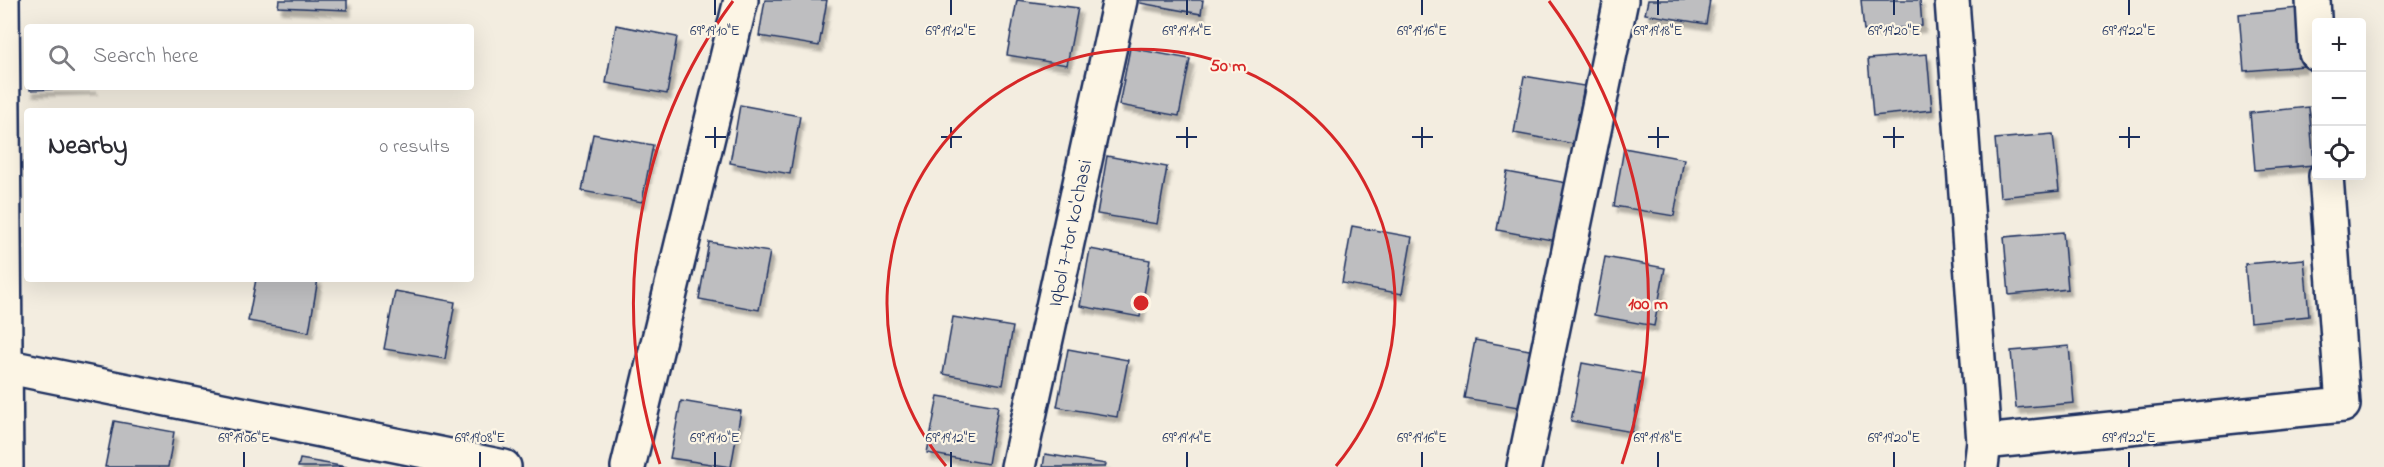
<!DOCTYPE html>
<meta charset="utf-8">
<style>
body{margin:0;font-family:"Indie Flower",sans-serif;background:#f2f2f3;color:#2b2b33}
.controls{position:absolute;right:18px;top:18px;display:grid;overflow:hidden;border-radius:6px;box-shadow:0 6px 24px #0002}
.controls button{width:54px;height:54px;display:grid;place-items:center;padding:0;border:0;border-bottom:2px solid #e1e1e2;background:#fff;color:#2b2b33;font:30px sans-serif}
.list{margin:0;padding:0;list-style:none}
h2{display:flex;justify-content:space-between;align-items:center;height:78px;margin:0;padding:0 24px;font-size:26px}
h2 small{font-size:20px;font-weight:400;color:#7c7c81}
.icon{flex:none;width:33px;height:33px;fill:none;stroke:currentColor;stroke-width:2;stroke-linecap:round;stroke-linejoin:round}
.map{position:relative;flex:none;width:2384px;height:467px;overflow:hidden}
.search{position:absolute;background:#fff;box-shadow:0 6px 24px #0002;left:24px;top:24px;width:450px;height:66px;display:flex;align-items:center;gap:15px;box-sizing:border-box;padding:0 21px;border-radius:6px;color:#7c7c81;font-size:22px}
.panel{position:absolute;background:#fff;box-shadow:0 6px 24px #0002;left:24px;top:108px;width:450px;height:174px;border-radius:6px}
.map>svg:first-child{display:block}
.building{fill:#bebec0;stroke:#1b2f5e;stroke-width:1.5;filter:url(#shadow)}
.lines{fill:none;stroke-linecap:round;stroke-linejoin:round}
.minor-casing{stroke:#1b2f5e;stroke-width:38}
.minor{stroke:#fcf5e5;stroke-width:33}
.ticks{fill:none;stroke:#1b2f5e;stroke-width:2}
.ring{fill:none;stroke:#d62828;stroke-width:3}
.labels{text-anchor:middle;stroke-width:4.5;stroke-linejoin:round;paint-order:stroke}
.street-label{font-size:20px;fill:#1b2f5e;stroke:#fcf5e5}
.ticks-label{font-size:15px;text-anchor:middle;fill:#1b2f5e;stroke:#fcf5e5;stroke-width:4.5;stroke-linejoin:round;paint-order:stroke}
.centre{fill:#d62828;stroke:#fcf5e5;stroke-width:3}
.ring-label{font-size:18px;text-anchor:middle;font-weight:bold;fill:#d62828;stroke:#fcf5e5;stroke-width:4.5;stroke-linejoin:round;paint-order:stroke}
</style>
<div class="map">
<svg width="2384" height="467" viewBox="0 0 2384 467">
<defs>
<filter id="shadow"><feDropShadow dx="3.5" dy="6" stdDeviation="1.5" flood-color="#0004"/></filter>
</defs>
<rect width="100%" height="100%" fill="#f3ede0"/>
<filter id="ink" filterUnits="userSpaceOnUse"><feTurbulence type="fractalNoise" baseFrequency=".0167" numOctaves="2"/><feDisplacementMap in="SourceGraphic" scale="12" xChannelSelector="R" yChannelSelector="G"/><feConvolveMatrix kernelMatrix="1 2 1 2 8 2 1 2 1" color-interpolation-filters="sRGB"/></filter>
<g filter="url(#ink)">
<g class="building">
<path d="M279,0H347V10L278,7Z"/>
<path d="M765,0H827L819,46L759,36Z"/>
<path d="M1017,0L1078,8L1067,65L1007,55Z"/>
<path d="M1141,0H1203L1201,14L1140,3Z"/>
<path d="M1648,0H1710L1706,24L1645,14Z"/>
<path d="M1861,0H1920L1922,26L1864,31Z"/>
<path d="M2298,8L2303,66L2244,71L2239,14Z"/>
<path d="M616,25L677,37L667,94L606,83Z"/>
<path d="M1130,48L1190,59L1179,116L1119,105Z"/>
<path d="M1927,54L1932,110L1873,116L1868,59Z"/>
<path d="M1524,76L1584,86L1574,144L1514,133Z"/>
<path d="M30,87H93V88L30,90Z"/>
<path d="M740,105L800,116L790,174L730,163Z"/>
<path d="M2309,107L2314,165L2255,170L2250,113Z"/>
<path d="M593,134L653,145L642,202L582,191Z"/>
<path d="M2053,134L2059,191L2000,197L1995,139Z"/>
<path d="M1624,148L1684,159L1674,216L1614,206Z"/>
<path d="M1107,156L1167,167L1157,224L1097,214Z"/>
<path d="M1507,172L1567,183L1557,241L1497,230Z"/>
<path d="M1352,226L1412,237L1402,294L1342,283Z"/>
<path d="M2063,232L2068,289L2009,295L2004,237Z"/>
<path d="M709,242L770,252L759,310L699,299Z"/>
<path d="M1090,249L1150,260L1140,317L1080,306Z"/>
<path d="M1605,257L1665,268L1654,326L1594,315Z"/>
<path d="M2304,259L2309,316L2250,322L2245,264Z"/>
<path d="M256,279H318L309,332L248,321Z"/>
<path d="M395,291L455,302L445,359L384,349Z"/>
<path d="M953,317L1013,327L1003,385L943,374Z"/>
<path d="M1475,340L1535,351L1524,408L1464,398Z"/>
<path d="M2069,346L2074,403L2016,408L2011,351Z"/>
<path d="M1068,349L1128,360L1117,417L1057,407Z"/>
<path d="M1582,363L1642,374L1632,432L1571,421Z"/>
<path d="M938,396L998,406L988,464L927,453Z"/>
<path d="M681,401L741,411L731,467L670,458Z"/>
<path d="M114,421L174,432L168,467H105Z"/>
<path d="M1045,454L1106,464L1105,467H1043Z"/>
<path d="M300,459L347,467H298Z"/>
</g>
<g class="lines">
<g class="minor-casing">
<g id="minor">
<path d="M2,0L6,467"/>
<path d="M1952,0L1984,442L1981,467"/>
<path d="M2313,0L2316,53"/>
<path d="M4,366L504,467"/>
<path d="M1984,442L2343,405L2326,176"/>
<path d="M628,467L741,0"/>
<path d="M1018,467L1120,0"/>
<path d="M1524,467L1621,0"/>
</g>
</g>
<use href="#minor" class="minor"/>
</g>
</g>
<path class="ticks" d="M715,0V15M951,0V15M1187,0V15M1422,0V15M1658,0V15M1894,0V15M2129,0V15M715,127V148M951,127V148M1187,127V148M1422,127V148M1658,127V148M1894,127V148M2129,127V148M705,137H726M941,137H962M1176,137H1197M1412,137H1433M1648,137H1669M1883,137H1904M2119,137H2140M244,452V467M480,452V467M715,452V467M951,452V467M1187,452V467M1422,452V467M1658,452V467M1894,452V467M2129,452V467"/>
<g class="ring">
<path d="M946 466A254 254 0 1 1 1336 466"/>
<path d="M660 464A507 507 0 0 1 733 1M1549 1A507 507 0 0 1 1622 464"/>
</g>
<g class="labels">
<g class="street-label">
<text transform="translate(1069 233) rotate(-78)" y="7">Iqbol 7-tor ko'chasi</text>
</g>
</g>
<g class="ticks-label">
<text x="715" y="35">69°19'10"E</text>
<text x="951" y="35">69°19'12"E</text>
<text x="1187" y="35">69°19'14"E</text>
<text x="1422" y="35">69°19'16"E</text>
<text x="1658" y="35">69°19'18"E</text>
<text x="1894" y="35">69°19'20"E</text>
<text x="2129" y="35">69°19'22"E</text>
<text x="244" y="442">69°19'06"E</text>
<text x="480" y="442">69°19'08"E</text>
<text x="715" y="442">69°19'10"E</text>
<text x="951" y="442">69°19'12"E</text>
<text x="1187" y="442">69°19'14"E</text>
<text x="1422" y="442">69°19'16"E</text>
<text x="1658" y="442">69°19'18"E</text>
<text x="1894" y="442">69°19'20"E</text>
<text x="2129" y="442">69°19'22"E</text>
</g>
<circle cx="1141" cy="303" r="9" class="centre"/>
<g class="ring-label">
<text x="1228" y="71">50 m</text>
<text x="1648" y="309">100 m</text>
</g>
</svg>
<div class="controls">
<button>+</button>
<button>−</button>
<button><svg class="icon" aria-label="locate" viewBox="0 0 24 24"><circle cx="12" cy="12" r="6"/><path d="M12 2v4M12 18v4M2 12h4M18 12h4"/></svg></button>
</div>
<div class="search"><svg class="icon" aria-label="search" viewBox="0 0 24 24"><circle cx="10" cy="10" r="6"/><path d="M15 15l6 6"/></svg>Search here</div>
<section class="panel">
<h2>Nearby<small>0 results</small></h2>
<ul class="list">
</ul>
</section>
</div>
